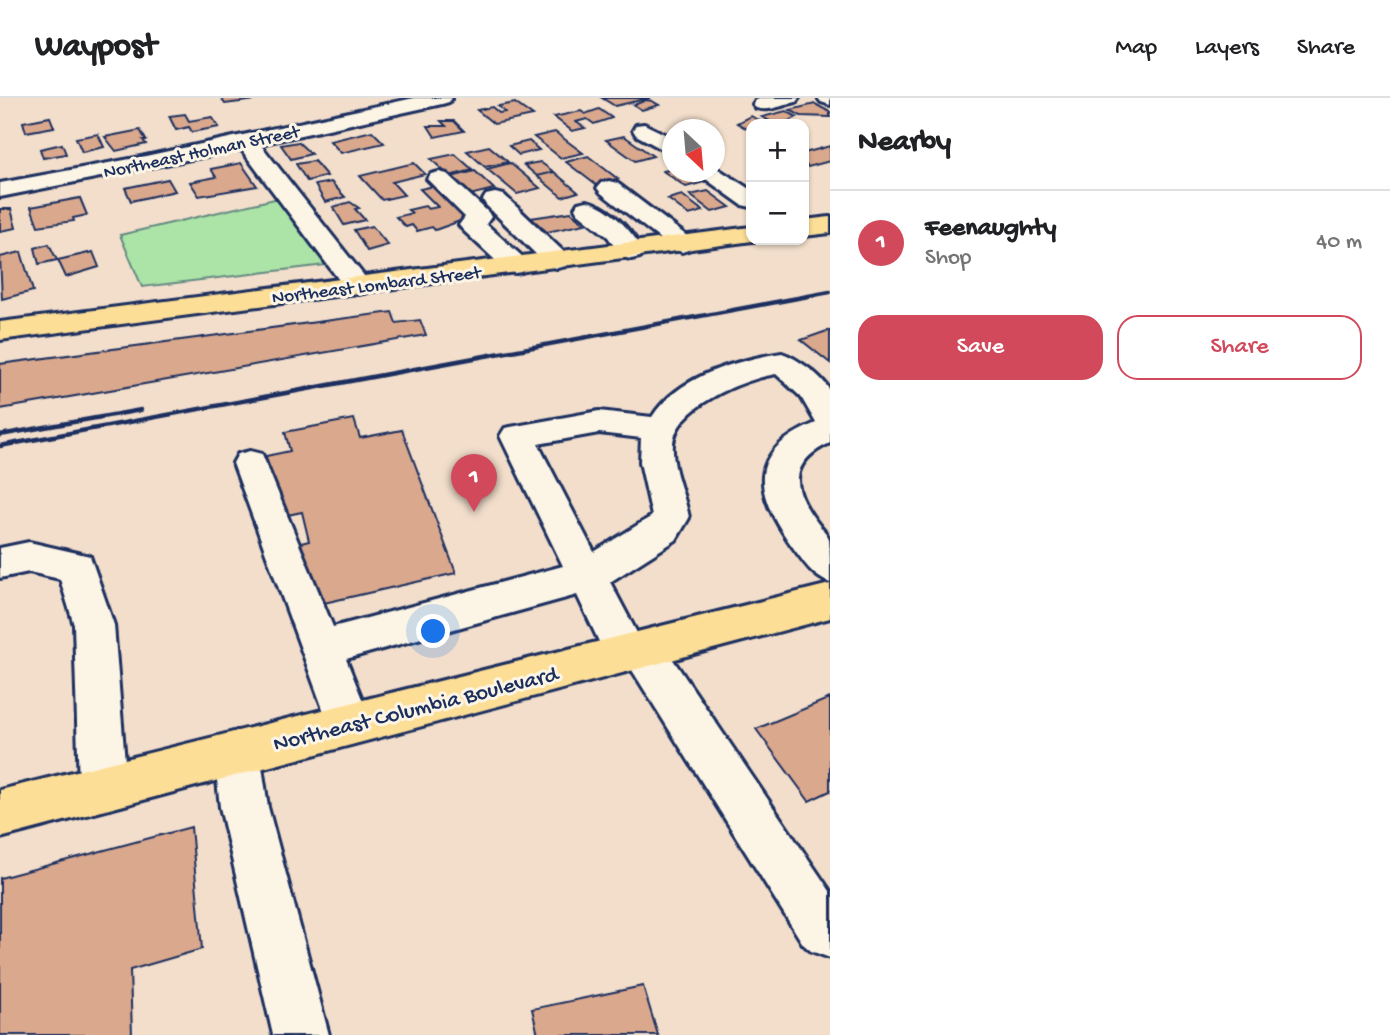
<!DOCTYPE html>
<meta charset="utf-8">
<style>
body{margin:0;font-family:"Gochi Hand",sans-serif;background:#f6f6f6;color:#202124}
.controls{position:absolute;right:21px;top:21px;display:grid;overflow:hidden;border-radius:14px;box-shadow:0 2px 5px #0004}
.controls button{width:63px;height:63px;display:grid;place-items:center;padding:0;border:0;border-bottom:2px solid #e0e0e0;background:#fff;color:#202124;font:35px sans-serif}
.compass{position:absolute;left:662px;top:21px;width:63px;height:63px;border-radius:50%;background:#fff;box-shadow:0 2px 5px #0004;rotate:154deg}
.you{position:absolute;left:434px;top:534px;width:24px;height:24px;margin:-18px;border:5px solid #fff;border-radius:50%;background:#1a73e8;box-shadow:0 0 0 10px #1a73e833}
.badge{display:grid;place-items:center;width:46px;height:46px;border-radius:50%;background:#d1495b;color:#fff;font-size:23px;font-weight:700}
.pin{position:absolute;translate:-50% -58px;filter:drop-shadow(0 2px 4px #0008)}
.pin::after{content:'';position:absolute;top:37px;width:24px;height:21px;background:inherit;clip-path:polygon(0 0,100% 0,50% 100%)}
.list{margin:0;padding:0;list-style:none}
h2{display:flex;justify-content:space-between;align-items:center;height:91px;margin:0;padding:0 28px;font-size:30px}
h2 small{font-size:23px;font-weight:400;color:#757577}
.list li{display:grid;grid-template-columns:46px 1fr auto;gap:21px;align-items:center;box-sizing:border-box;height:105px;padding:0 28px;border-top:2px solid #e0e0e0}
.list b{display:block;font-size:26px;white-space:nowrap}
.list p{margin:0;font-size:23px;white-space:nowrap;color:#757577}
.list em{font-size:23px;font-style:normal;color:#757577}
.actions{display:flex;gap:14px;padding:21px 28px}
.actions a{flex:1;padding:16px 0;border:2px solid #d1495b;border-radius:21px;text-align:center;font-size:24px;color:#d1495b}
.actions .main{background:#d1495b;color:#fff}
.map{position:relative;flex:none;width:830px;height:937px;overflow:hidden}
header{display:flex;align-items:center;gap:42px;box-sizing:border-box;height:98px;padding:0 35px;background:#fff;border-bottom:2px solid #e0e0e0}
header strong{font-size:33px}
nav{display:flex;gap:38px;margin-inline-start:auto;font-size:24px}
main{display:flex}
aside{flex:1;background:#fff}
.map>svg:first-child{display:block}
.green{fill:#ace3a6;stroke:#648982;stroke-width:2}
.building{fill:#daa88d;stroke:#1b2f5e;stroke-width:2}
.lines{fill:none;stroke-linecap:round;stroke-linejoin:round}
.minor-casing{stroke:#1b2f5e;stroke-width:6}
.major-casing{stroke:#1b2f5e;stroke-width:6}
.minor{fill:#fcf5e5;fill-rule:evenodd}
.major{fill:#fdde96;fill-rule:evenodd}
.rail{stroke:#1b2f5e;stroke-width:4.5}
.labels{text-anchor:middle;stroke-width:6;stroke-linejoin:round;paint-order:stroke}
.far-street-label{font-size:19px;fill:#1b2f5e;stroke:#fcf5e5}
.street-label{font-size:23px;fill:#1b2f5e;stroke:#fcf5e5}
</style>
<header>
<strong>Waypost</strong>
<nav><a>Map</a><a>Layers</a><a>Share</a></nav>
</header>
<main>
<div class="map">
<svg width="830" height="937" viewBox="0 0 830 937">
<rect width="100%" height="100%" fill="#f2decb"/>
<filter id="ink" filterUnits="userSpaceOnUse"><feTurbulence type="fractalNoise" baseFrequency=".0143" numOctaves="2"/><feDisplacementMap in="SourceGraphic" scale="14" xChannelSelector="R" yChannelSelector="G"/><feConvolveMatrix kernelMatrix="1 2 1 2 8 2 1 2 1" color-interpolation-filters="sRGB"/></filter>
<g filter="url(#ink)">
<path class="green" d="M283,99L334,166L142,189L120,137Z"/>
<g class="building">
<path d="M221,0H254L256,2L225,6Z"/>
<path d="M602,0H650L615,8Z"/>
<path d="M646,2L652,3L659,7L642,12L634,7Z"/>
<path d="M515,5L533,18L494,26L477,12L492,9L499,15L505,14L498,8Z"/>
<path d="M815,6L830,14V19L801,18L790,12Z"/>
<path d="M599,11L612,20L594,26L587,21L576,24L585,30L572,33L554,19L581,13L585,16Z"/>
<path d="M786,13L797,19L787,24L789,25L775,26L762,19Z"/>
<path d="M185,16L189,23L212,19L219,29L192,34L189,29L176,32L169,18Z"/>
<path d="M751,18L765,26H751V33L737,25Z"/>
<path d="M50,19L54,29L26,34L23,24Z"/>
<path d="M441,23H454L464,33L435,39L428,28H446Z"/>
<path d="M140,32L146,42H143L146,46L116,53L105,39Z"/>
<path d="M372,33L384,45L341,55L330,43Z"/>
<path d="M555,34L583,55L561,60L534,39Z"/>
<path d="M98,36L104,49L82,54L76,40Z"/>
<path d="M624,38L653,58L635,63L606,42Z"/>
<path d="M529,43L539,52L519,57L509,48Z"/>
<path d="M298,44L311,56L291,61L281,47Z"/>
<path d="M62,46L66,56L43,60L40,51Z"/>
<path d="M489,48L508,64L485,69L467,53Z"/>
<path d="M830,48V63L808,69L804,66V55Z"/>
<path d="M455,56L473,72L449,78L431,61Z"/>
<path d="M588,58L618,81L596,87L566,64Z"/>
<path d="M314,63L327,78L307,83L296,66Z"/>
<path d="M540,64L554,74L537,78L524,67Z"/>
<path d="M241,65L257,88L199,98L190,84L216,79L211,71Z"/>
<path d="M414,65L425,76L392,84L404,97L382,102L360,78Z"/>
<path d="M510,65L540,90L517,96L487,71Z"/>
<path d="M673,71V74H689L704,84L686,89L663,73Z"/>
<path d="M475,73L494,91L470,97L451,79Z"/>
<path d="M554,74L578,94L562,99L537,78Z"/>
<path d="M168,81L175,93L131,103L125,90Z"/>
<path d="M331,84L345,99L325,104L315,87Z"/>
<path d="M438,87L471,119L435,132L432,129L417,133L412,127L406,129L396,119L412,115L408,112L425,108L428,111L438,109L420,91Z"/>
<path d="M708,93L730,109L712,114L690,97Z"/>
<path d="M682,97L703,113L689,117L668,101Z"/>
<path d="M80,100L87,117L73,120L74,123L38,128L31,109Z"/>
<path d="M350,104L359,110L355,111L365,122L344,127L333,109Z"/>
<path d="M0,111H11L16,130L0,133Z"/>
<path d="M571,114L585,126L547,134L531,120Z"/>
<path d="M372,128L388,147L367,153L354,132Z"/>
<path d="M49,146L57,162L39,166L35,150Z"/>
<path d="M21,154L33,193L2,201L0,159Z"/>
<path d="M93,154L99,169L66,179L58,162Z"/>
<path d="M392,214L396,225L420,222L426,237L0,311V266Z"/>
<path d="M830,232V265L801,242Z"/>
<path d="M354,321L360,340L402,332L456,475L315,507L301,445L309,443L302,414L278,419L266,358L290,353L285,334Z"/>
<path d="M830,600V693L809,703L756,631Z"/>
<path d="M191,729L202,851L130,872L132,937H0V780Z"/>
<path d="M643,888L658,937H538L532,911Z"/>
</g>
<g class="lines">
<g class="minor-casing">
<g id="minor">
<path d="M414,0H452L449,4L442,6L260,46L372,188L368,194L358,196L348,194L241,51L0,99V85L141,59Z"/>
<path d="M763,0H799L796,4C783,7 769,14 756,10L753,6L756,2Z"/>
<path d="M818,0H830V7L821,4Z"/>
<path d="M644,26L673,40V57L636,37L633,32L636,27Z"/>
<path d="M715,69L751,92V109L742,107L696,74H715Z"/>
<path d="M439,74L447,76L488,114L491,119L486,126L525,161L529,167L525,173L516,175L507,173L463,132L459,127L465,119L427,81L431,76Z"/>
<path d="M609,83L617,85L691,141L695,146L691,151L682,154L673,151L601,95L597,90L601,85Z"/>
<path d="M495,95L504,97L566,156L570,162L566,168L557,170L548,168L486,107L483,102L486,97Z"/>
<path d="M587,103C611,109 631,133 644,153L640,159L631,161L622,159L608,139L578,115L575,110L578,105Z"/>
<path d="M782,255C795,259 826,280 830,294C830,308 830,330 830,345C789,364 791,390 816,423C820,429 827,435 829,441C830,452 830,473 830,485C812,478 804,464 792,448C753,393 746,354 816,325L801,299L776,276C744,281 676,308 673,346C671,370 685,396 689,420L676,442L610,484L637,535L642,533L657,538L830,793V860L811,853L803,846L632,572L626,574L611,569L577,497L346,561L372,626L366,641L350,647L334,641L233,365L238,356L250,353L262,356L333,529L563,468L500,338L505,330L599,313L652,319C678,278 737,262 782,255ZM599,335L641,340L640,364L652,418L594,454L538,346Z"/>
<path d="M29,444L90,458L114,527L127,689L120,706L103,712L86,706L79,689L74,527L60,481L29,474L0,480V450Z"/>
<path d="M237,633L253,639L260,655L268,709L329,937H273L220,709L214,655L221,639Z"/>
</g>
</g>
<g class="major-casing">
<g id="major">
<path d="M830,119V135L804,138V122Z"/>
<path d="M751,129V142H760L0,242V224Z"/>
<path d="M830,486V520L0,740V692Z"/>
</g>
</g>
<use href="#minor" class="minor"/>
<use href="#major" class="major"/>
<g class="rail">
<path d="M0,337L141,312"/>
<path d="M0,348L830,194"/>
</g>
</g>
</g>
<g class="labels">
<g class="far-street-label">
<text transform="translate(201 52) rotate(-12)" y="7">Northeast Holman Street</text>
<text transform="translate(376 185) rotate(-7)" y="7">Northeast Lombard Street</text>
</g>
<g class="street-label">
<text transform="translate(415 609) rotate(-14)" y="8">Northeast Columbia Boulevard</text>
</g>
</g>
</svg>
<div class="controls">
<button>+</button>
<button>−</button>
</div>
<svg class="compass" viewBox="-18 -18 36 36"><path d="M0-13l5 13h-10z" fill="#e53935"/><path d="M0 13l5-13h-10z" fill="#757577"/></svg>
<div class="you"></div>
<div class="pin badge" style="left:474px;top:414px">1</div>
</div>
<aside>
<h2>Nearby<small></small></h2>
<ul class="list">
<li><span class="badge">1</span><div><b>Feenaughty</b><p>Shop</p></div><em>40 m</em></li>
</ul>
<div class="actions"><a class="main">Save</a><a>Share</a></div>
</aside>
</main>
